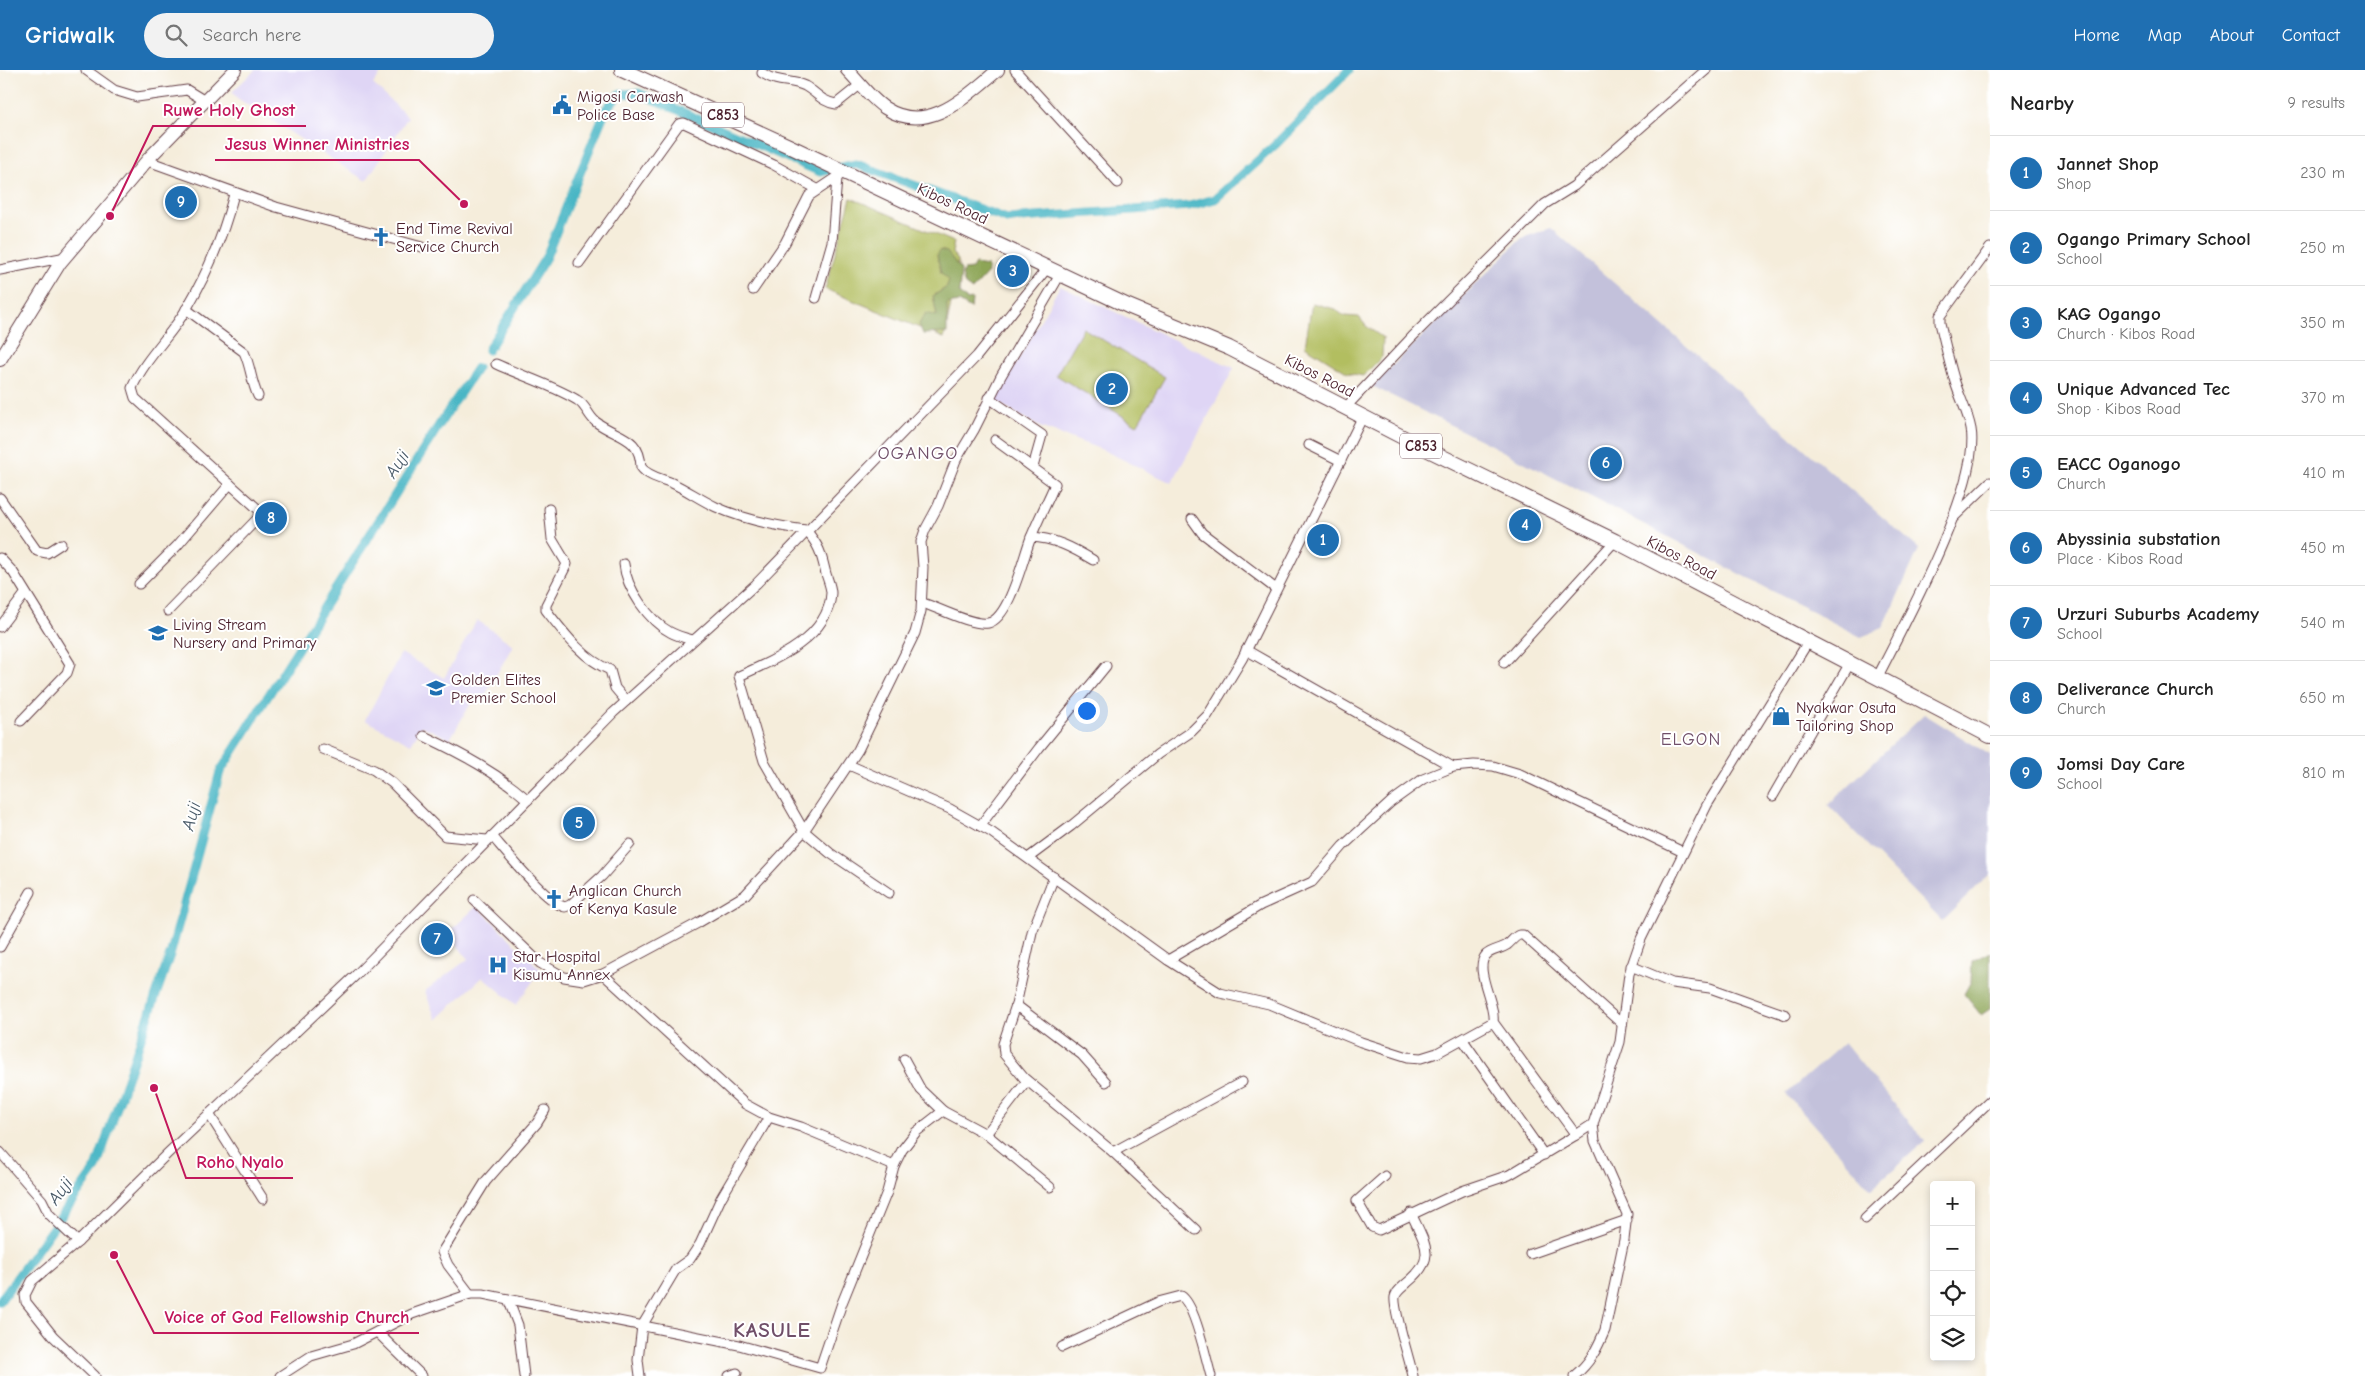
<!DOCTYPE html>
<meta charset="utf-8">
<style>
body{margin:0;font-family:"Comic Neue",sans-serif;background:#f2f2f2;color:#222}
.controls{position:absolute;right:15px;bottom:15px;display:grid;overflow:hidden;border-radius:5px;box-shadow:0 2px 8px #0003}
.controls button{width:45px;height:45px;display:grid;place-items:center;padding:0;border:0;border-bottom:1px solid #e0e0e0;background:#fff;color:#222;font:25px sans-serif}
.you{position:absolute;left:1086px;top:640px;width:18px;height:18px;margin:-12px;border:4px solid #fff;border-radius:50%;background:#1a73e8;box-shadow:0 0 0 8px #1a73e833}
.badge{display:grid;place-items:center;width:32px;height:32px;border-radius:50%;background:#1f6fb2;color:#fff;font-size:16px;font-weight:700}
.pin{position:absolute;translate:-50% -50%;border:2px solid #fff;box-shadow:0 1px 5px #0006}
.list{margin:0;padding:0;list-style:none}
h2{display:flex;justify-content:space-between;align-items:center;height:65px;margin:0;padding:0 20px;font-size:21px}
h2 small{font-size:16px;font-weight:400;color:#767676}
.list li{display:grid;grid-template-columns:32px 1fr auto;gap:15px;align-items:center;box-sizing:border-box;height:75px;padding:0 20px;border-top:1px solid #e0e0e0}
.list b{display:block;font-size:19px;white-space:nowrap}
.list p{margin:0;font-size:16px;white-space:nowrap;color:#767676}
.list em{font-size:16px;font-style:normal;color:#767676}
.icon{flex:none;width:28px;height:28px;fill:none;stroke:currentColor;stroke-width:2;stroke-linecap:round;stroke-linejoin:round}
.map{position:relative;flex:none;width:1990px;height:1306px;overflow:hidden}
header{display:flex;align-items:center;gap:30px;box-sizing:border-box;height:70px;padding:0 25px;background:#1f6fb2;color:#fff}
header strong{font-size:24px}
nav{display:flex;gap:28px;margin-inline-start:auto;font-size:18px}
.search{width:350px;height:45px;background:#f2f2f2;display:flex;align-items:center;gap:12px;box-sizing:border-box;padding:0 18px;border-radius:28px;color:#767676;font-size:19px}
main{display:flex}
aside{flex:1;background:#fff}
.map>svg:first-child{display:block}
.built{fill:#dfd5f5}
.industrial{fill:#c3c1db}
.green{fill:#b2be60;stroke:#7e6e46}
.forest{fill:#8da556;stroke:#6c6240}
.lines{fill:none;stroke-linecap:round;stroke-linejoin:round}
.canal{stroke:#49b6c5;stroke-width:9}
.street-casing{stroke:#643e45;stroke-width:11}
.secondary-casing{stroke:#643e45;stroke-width:14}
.primary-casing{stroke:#643e45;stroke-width:16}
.street{stroke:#fff;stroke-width:9}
.secondary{stroke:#fff;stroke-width:12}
.primary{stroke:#fff;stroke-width:14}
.labels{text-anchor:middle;stroke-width:4;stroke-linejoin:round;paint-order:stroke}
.shield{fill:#fff;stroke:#80626b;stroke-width:1}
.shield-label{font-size:15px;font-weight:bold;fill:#4a1f2b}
.poi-label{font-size:16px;fill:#4a1f2b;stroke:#fff;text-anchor:start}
.street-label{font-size:16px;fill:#4a1f2b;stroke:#fff}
.water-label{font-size:18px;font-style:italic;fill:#4a5b69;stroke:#fff}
.neighbourhood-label{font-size:18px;letter-spacing:1px;fill:#704f69;stroke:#fff}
.quarter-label{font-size:19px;letter-spacing:1px;fill:#704f69;stroke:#fff}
.district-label{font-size:21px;font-weight:bold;letter-spacing:1px;fill:#704f69;stroke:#fff}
.leader{fill:none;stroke:#c2185b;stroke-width:2}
.callout-dot{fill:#c2185b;stroke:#fff;stroke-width:2}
.callout-label{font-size:18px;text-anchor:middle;font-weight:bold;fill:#c2185b;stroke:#fff;stroke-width:4;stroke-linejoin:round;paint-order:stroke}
</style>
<header>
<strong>Gridwalk</strong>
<div class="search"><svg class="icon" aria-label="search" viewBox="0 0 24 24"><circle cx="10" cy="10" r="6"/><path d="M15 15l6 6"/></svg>Search here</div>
<nav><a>Home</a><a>Map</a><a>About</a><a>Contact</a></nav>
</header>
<main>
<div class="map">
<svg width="1990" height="1306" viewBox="0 0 1990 1306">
<rect width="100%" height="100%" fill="#fff"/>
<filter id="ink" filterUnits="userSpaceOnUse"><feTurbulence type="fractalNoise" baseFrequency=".02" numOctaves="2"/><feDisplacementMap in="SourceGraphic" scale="10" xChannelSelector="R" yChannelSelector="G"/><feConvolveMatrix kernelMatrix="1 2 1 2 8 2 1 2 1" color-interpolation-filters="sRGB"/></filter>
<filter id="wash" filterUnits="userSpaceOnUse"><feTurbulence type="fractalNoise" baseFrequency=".0096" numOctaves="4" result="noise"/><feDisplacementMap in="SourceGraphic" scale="20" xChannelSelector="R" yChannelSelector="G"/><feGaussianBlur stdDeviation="1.12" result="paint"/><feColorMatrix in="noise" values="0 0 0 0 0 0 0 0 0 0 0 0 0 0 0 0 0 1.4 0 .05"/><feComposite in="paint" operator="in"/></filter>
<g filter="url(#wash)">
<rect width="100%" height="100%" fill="#f5eddb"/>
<g class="built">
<path d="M255,0H384L373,14L408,47L366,111L237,28L232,22Z"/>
<path d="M1060,216L1234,298L1172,413L1103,380L1040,357L995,331Z"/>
<path d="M477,550L513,575L482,631L474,628L450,669L422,656L411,674L365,650L401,583L444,608Z"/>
<path d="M477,836L541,900L516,935L483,907L436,950L425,921L468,889L448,863Z"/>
</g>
<g class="industrial">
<path d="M1551,158L1919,479L1883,558L1861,567L1487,373L1372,316L1522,168Z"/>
<path d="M1924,644L1990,685V804L1942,851L1828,735Z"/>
<path d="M1844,973L1925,1071L1871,1119L1786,1024Z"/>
</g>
<g class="green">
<path d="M851,128L954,172L952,183L958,190V200L944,268L825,219Z"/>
<path d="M1312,233L1335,239L1344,246L1359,247L1366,256L1383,268L1382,287L1363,306L1348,303L1305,276Z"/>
<path d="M1083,258L1165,307L1137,355L1056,305Z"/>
</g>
<g class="forest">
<path d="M940,180L947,182L961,200L959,223L967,230L972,229L971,239L959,232L947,234V263L923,264L919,254L926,243L937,246L933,226L947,217L949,210L941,203L937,185Z"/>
<path d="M975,194L987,196L988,203L972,220L965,215L962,205L964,200L972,199Z"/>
<path d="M1990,882V939L1981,945L1964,924L1971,911L1972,891Z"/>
</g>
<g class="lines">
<g class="canal">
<path d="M488,280L546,187L606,39L619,24L639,23L820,102L856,94L1007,149L1189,136L1215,129L1275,75L1349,0"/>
<path d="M0,1231L96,1098L171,882L220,702L441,352L477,298"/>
</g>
</g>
</g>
<g filter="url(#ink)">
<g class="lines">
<g class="street-casing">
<g id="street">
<path d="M86,0L114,20L137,27L187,20L205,31"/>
<path d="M1015,0L1118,113"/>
<path d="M762,3C779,14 790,9 805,16C816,22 822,32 836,34L861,14"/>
<path d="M148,91L276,137L422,177"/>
<path d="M579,193L679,54L684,53L774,95L817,119"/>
<path d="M0,200L66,187"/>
<path d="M753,220L785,173L809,126L845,102"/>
<path d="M816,228L832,172L837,108"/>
<path d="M186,239L244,282C251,297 251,312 258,326"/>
<path d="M496,294C522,306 552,315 577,330C586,335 588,346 596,352C618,368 640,366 641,397C647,406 662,409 672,413C687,420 701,430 716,437C745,450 776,456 806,460C820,477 821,483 826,504C828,510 831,517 831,523C829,568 773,591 739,606L764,691L804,761L830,783L889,823"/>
<path d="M989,328L1042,365L1033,397"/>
<path d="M1346,337L1412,267L1545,134L1574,116L1706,0"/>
<path d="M1309,375L1341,391"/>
<path d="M0,428L37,481L47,483L61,474"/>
<path d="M549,439L552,469L567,494L546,535V540C564,563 583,589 610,600L615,618L626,631"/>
<path d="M1954,447L1990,412"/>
<path d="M1192,449L1202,463L1276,519"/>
<path d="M1031,467C1054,468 1073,478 1093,490"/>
<path d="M0,488L13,502L70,594L67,603L21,651"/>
<path d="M624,494C626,518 649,551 670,562C677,566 685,568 693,570"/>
<path d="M139,514L177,476L230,414L135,328L132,318C145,288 171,266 187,238C208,202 224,163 234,124"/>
<path d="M923,533C938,538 973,556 988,553C1009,549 1023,489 1030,470C1037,451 1047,433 1055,414L995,370"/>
<path d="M168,541L260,446L259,440L230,414"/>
<path d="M0,557L25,524"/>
<path d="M1246,580L1453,697"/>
<path d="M1504,593L1615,471"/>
<path d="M1877,608C1904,555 1981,414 1971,359C1968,343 1960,328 1955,312C1949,293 1945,273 1940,253V246L1990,178"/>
<path d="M424,666C462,684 496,702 528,730"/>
<path d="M323,679L374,700L392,713L445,766L487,770"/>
<path d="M849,695L950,739L991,762L1168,890L1220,923L1269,934L1361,972L1408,987L1421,988L1437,983L1493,952"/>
<path d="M1773,726L1850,593"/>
<path d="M980,756L1039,678L1106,596"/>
<path d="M492,766C506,782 547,833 565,837L570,835L602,806L630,774"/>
<path d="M1028,788L1071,756L1158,684L1191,662L1208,645L1242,589L1363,346"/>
<path d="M1054,807L1032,862L1016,935L1003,974L1004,984L1024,1008L1113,1082L1196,1160"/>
<path d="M474,830L540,893L564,907L584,910L603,904L698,853L745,825L804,761L858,680L915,563L921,541L923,497L921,472L925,460L938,436L956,390L974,360L1001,306L1061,203"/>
<path d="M0,877L31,822"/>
<path d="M1168,890L1261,835L1312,812L1343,776L1391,732L1423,709L1453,697L1474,695L1493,696L1520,704L1683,782"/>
<path d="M1631,896L1672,913L1710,918L1786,945"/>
<path d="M603,904L745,1034L769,1047L801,1057L894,1096"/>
<path d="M1016,935L1082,985L1106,1012"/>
<path d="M1463,970L1544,1085"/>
<path d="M904,989L921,1020L943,1041"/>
<path d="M209,1044L263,1129"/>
<path d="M1593,1054L1576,1065L1493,952C1496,934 1473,899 1486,885C1491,880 1501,879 1507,875C1511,872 1514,867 1519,865H1523L1622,954"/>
<path d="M986,1064L1050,1117"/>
<path d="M0,1082L42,1130L49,1144L78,1172"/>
<path d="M1113,1082L1242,1012"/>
<path d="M1385,1106L1357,1131L1372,1157L1379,1160L1462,1121L1509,1105L1576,1065"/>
<path d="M1411,1143C1425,1174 1438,1188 1407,1213C1403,1217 1396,1221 1395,1227C1393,1239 1410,1291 1413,1306"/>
<path d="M1865,1149L1990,1031"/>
<path d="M1530,1184L1627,1150"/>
<path d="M470,1224L448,1195L442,1182L486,1111L537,1053L545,1040"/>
<path d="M508,1229L518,1255L524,1306"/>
<path d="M377,1262L422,1306"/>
<path d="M1062,1277L1158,1232L1181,1226C1195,1234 1206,1289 1211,1306"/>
<path d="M95,1306L53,1266L26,1232L25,1225L32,1211L78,1172L168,1083L356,905L613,643L756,514L977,286L1048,197"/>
<path d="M280,1306L311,1286L353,1274L412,1244L470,1224H483L739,1275L820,1298L842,1233L887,1122L894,1096L902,1080L916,1062L943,1041L986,1064L1027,1011"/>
<path d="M640,1306L638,1290L642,1256L676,1199L690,1189L700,1174L721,1128L769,1047"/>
<path d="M729,1306L737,1303"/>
<path d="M1574,1306C1590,1293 1597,1279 1605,1260L1624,1170L1627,1144L1595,1071L1593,1054L1620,972L1629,904L1641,869L1707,735L1808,572"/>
</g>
</g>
<g class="secondary-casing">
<g id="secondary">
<path d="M847,0C859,12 871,29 885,38C928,66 966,26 998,0"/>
<path d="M0,290L60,193L150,87L235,0"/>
</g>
</g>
<g class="primary-casing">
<path id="primary" d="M622,0L789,76L1128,236L1229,278L1416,374L1615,471L1990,666"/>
</g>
<use href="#street" class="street"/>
<use href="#secondary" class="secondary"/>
<use href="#primary" class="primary"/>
</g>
</g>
<defs>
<g id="civic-bare" transform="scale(1.5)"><path d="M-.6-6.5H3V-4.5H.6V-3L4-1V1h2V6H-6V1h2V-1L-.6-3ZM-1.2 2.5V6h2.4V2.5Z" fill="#1f6fb2" stroke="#fff" stroke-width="2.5" paint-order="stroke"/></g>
<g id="church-bare" transform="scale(1.5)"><path d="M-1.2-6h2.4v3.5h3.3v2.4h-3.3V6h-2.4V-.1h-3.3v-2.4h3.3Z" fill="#1f6fb2" stroke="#fff" stroke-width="2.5" paint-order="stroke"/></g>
<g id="school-bare" transform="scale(1.5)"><path d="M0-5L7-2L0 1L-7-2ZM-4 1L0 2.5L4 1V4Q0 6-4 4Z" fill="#1f6fb2" stroke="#fff" stroke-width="2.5" paint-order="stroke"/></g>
<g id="shop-bare" transform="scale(1.5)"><path d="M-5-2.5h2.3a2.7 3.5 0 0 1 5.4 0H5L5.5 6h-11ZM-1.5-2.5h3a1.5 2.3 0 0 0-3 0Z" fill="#1f6fb2" stroke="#fff" stroke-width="2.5" paint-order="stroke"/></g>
<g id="hospital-bare" transform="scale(1.5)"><path d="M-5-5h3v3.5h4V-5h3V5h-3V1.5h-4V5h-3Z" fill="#1f6fb2" stroke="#fff" stroke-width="2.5" paint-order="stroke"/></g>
</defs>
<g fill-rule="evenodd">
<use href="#civic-bare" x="562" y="35"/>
<use href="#church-bare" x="381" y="167"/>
<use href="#school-bare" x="158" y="563"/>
<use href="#school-bare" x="436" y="618"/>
<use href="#shop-bare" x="1781" y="646"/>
<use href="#church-bare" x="554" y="829"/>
<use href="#hospital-bare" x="498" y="895"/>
</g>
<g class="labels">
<g class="shield">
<rect x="702" y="32.5" width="42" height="25" rx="4"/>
<rect x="1400" y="363.5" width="42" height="25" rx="4"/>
</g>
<g class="shield-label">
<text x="723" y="50">C853</text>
<text x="1421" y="381">C853</text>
</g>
<g class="poi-label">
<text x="577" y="32">Migosi Carwash<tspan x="577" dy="18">Police Base</tspan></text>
<text x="396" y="164">End Time Revival<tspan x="396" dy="18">Service Church</tspan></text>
<text x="173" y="560">Living Stream<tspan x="173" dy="18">Nursery and Primary</tspan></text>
<text x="451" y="615">Golden Elites<tspan x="451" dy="18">Premier School</tspan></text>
<text x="1796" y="643">Nyakwar Osuta<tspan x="1796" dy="18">Tailoring Shop</tspan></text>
<text x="569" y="826">Anglican Church<tspan x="569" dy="18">of Kenya Kasule</tspan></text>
<text x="513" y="892">Star Hospital<tspan x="513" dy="18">Kisumu Annex</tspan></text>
</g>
<g class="street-label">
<text transform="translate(953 133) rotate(25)" y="6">Kibos Road</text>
<text transform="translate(1320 305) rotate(27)" y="6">Kibos Road</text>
<text transform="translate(1682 487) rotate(28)" y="6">Kibos Road</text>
</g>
<g class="water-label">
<text transform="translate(397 394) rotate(-57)" y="6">Auji</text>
<text transform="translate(191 746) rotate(-75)" y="6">Auji</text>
<text transform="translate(60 1121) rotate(-54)" y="6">Auji</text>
</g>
<g class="neighbourhood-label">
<text x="1691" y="675">ELGON</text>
</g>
<g class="quarter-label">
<text x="918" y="389">OGANGO</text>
</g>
<g class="district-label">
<text x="772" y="1267">KASULE</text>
</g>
</g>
<path class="leader" d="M110 146L153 56H306M464 134L419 90H215M154 1018L186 1108H293M114 1185L154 1263H419"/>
<g class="callout-dot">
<circle cx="110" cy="146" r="5"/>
<circle cx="464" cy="134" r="5"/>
<circle cx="154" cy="1018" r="5"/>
<circle cx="114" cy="1185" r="5"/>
</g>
<g class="callout-label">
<text x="229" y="46">Ruwe Holy Ghost</text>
<text x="317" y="80">Jesus Winner Ministries</text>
<text x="240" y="1098">Roho Nyalo</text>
<text x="287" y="1253">Voice of God Fellowship Church</text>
</g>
</svg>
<div class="controls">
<button>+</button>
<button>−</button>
<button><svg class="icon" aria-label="locate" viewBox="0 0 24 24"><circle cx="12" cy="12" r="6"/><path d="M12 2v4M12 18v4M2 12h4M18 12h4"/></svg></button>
<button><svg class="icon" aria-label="layers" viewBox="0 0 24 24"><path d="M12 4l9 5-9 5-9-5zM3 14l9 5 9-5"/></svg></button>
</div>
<div class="you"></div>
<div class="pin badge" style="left:1323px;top:470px">1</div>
<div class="pin badge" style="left:1112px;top:319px">2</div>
<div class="pin badge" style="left:1013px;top:201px">3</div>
<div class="pin badge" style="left:1525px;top:455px">4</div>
<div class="pin badge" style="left:579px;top:753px">5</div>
<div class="pin badge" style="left:1606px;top:393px">6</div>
<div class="pin badge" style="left:437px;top:869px">7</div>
<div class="pin badge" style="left:271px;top:448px">8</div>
<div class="pin badge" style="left:181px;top:132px">9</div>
</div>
<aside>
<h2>Nearby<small>9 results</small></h2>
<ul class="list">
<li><span class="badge">1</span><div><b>Jannet Shop</b><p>Shop</p></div><em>230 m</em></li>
<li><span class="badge">2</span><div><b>Ogango Primary School</b><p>School</p></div><em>250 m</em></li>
<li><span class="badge">3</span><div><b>KAG Ogango</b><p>Church · Kibos Road</p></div><em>350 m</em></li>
<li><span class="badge">4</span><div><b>Unique Advanced Tec</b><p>Shop · Kibos Road</p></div><em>370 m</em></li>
<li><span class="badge">5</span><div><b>EACC Oganogo</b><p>Church</p></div><em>410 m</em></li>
<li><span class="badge">6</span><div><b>Abyssinia substation</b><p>Place · Kibos Road</p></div><em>450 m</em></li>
<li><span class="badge">7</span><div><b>Urzuri Suburbs Academy</b><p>School</p></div><em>540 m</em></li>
<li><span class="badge">8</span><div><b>Deliverance Church</b><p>Church</p></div><em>650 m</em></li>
<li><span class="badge">9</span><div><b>Jomsi Day Care</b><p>School</p></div><em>810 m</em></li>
</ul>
</aside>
</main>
